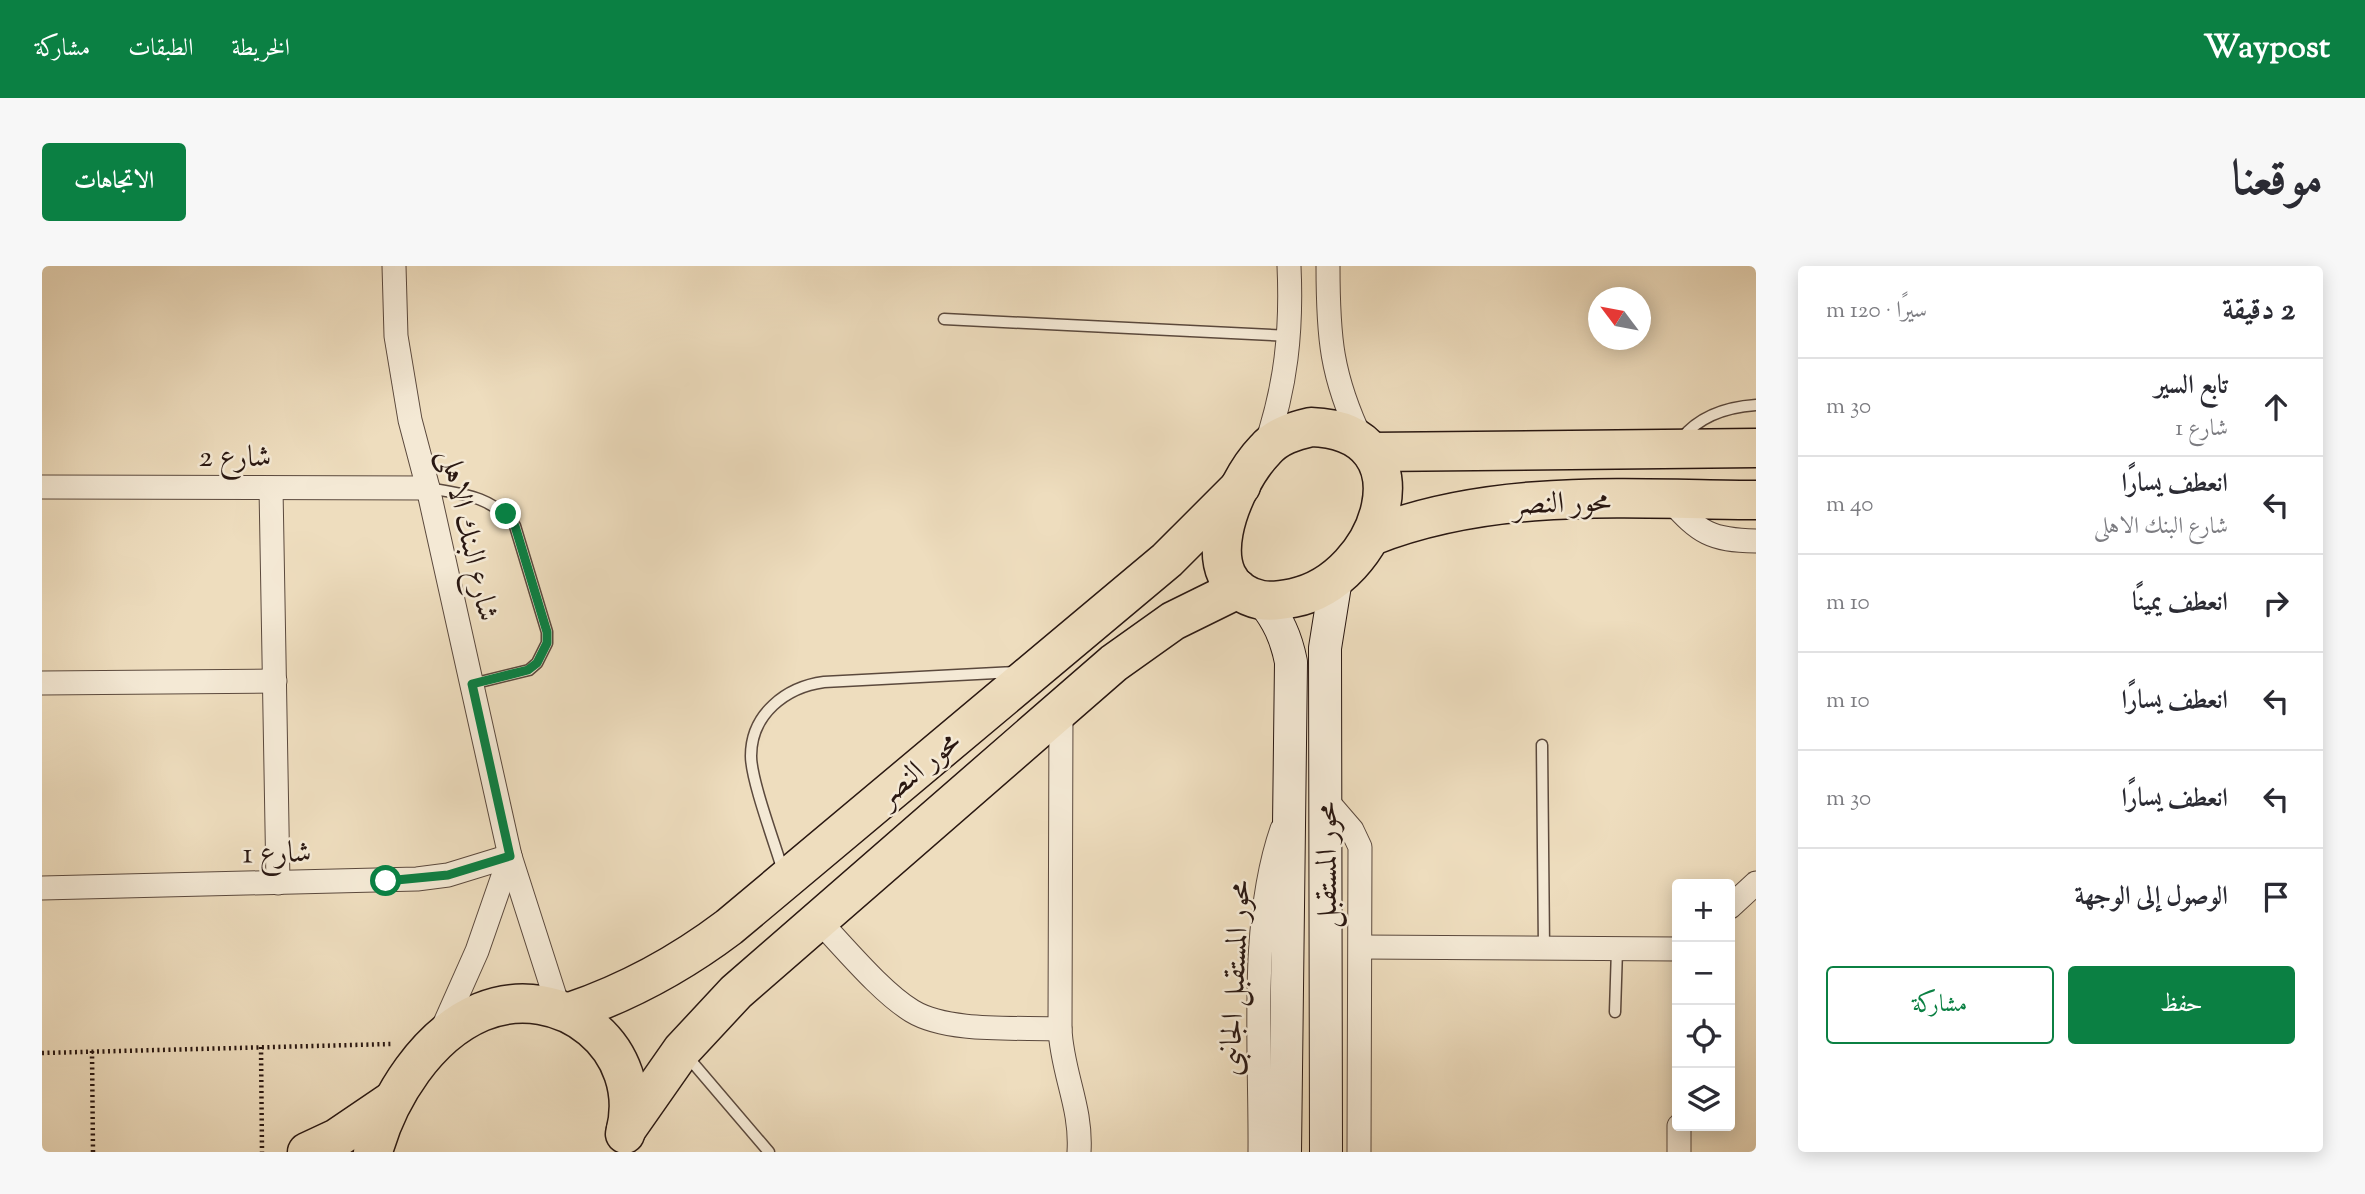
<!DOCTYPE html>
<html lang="ar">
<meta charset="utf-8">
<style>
body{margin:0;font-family:"Sorts Mill Goudy",Amiri,serif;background:#f7f7f7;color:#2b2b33;direction:rtl}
.controls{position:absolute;right:21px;bottom:21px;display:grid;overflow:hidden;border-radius:7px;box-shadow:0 4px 18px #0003}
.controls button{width:63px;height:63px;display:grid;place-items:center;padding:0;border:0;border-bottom:2px solid #e1e1e2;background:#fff;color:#2b2b33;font:35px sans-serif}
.compass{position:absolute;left:1546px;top:21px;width:63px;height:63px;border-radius:50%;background:#fff;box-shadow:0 4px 18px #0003;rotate:302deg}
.stop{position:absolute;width:21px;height:21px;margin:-16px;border:5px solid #0b8043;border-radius:50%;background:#fff}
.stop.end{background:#0b8043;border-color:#fff;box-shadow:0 2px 7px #0008}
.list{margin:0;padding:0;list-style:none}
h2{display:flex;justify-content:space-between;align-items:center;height:91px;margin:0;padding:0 28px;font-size:30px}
h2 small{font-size:23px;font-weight:400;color:#7c7c81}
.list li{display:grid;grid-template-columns:46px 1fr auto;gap:21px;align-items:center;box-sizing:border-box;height:98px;padding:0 28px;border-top:2px solid #e1e1e2}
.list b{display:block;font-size:26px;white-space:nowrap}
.list p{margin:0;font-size:23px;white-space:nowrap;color:#7c7c81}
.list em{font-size:23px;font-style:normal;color:#7c7c81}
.actions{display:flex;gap:14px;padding:21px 28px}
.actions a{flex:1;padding:16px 0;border:2px solid #0b8043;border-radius:7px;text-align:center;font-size:24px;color:#0b8043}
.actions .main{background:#0b8043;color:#fff}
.icon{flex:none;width:38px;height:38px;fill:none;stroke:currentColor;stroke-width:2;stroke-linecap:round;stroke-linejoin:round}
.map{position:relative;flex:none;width:1714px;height:886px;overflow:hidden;direction:ltr;border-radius:7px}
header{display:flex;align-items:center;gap:42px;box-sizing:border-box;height:98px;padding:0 35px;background:#0b8043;color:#fff}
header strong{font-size:33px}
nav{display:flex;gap:38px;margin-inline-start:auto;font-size:24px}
.intro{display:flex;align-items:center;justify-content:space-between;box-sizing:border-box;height:168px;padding:0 42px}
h1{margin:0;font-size:49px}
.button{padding:18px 32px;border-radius:7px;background:#0b8043;color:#fff;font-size:24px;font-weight:700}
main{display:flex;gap:42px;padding:0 42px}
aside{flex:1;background:#fff;border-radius:7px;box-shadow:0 4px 18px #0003}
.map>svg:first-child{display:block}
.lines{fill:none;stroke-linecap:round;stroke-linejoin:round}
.lane-casing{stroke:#5b493d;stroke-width:13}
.street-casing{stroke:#5b493d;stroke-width:25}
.secondary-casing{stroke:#2a1812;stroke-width:34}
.highway-casing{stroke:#2a1812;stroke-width:41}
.path{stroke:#2a1812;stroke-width:4.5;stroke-dasharray:2 3.5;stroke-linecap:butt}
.lane{stroke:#f4e9d5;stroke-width:10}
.street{stroke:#f4e9d5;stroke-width:23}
.secondary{stroke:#f4e9d5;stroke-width:32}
.highway{stroke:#eeddbe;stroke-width:38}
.route{stroke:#0b8043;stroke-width:9}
.labels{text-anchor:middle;stroke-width:5;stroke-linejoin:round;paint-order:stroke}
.street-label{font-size:30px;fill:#2a1812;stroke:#f4e9d5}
</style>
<header>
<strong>Waypost</strong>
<nav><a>الخريطة</a><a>الطبقات</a><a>مشاركة</a></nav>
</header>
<div class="intro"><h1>موقعنا</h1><a class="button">الاتجاهات</a></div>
<main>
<aside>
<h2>2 دقيقة<small>سيرًا · 120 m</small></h2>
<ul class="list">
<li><svg class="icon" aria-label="ahead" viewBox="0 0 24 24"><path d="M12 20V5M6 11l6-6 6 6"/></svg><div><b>تابع السير</b><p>شارع 1</p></div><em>30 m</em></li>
<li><svg class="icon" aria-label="left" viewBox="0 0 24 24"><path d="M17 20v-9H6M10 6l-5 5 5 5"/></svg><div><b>انعطف يسارًا</b><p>شارع البنك الاهلى</p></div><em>40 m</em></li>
<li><svg class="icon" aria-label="right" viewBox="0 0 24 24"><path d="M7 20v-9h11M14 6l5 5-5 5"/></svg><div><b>انعطف يمينًا</b></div><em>10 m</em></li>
<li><svg class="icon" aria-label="left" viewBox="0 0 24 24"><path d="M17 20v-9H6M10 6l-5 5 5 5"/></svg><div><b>انعطف يسارًا</b></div><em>10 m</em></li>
<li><svg class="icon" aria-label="left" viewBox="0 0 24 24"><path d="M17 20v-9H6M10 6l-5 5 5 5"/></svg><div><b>انعطف يسارًا</b></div><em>30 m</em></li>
<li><svg class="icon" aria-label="arrive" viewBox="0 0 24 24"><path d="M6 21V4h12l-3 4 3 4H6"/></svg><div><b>الوصول إلى الوجهة</b></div></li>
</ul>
<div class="actions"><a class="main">حفظ</a><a>مشاركة</a></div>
</aside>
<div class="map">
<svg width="1714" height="886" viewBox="0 0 1714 886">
<rect width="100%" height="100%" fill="#eeddbe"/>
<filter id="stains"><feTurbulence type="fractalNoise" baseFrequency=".00286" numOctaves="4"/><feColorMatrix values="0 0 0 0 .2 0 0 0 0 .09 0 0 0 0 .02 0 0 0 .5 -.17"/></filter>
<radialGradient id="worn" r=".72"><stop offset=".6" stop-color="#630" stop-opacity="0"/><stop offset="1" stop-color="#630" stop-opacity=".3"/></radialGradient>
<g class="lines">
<g class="lane-casing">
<g id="lane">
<path d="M902,53L1248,70"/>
<path d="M1639,173C1658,149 1685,141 1714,139"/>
<path d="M386,222C421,228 450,230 473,260L505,366V377L495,397L487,404L430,418"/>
<path d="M1500,479L1502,682"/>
<path d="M741,605C733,578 709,514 709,490C709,448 744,421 782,416L973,406"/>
<path d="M1573,746L1575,683"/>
<path d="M645,790L727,886"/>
</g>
</g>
<g class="street-casing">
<g id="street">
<path d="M352,0L354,70L368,154L386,222L468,590L517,743"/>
<path d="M1286,0C1286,71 1289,110 1320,175"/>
<path d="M1223,182C1244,121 1250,65 1247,0"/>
<path d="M0,221L386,222"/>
<path d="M229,222L236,617"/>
<path d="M1628,234C1658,267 1668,274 1714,275"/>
<path d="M0,417L233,415"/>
<path d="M1019,443L1018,763C1020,807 1040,841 1037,886"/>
<path d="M1285,535L1310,564L1318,581L1317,886"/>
<path d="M0,622L375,613L406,609L468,590"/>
<path d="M1688,641L1714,617"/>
<path d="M777,655C803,682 839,726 870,745C906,767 976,761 1018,763"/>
<path d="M1319,681L1635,683"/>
<path d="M399,766L435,685L468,590"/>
<path d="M1218,886C1219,784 1207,658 1240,563"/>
<path d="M1637,886V860"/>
</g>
</g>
<g class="secondary-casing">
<g id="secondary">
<path d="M1221,335C1236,354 1244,371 1249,396L1243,886"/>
<path d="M1284,886L1283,382L1294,313"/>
</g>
</g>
<g class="highway-casing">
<g id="highway">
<path d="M1269,161C1390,165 1340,314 1251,332C1241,334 1229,336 1219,334C1147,318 1190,218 1223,184C1235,170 1252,165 1269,161Z"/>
<path d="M1331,186L1714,182"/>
<path d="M1330,270C1451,222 1586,233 1714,234"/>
<path d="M528,746C587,726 638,698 687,661L1125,294L1199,220"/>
<path d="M584,864L640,784L694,726L1072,397L1131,355L1196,323"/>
<path d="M265,886L295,872L351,834"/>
<path d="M331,886C346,831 385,769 439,746C519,713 606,782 583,868"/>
</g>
</g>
<g class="path">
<path d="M219,781L220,886"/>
<path d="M50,785L51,886"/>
<path d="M0,787L349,778"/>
</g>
<use href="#lane" class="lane"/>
<use href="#street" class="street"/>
<use href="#secondary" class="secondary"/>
<use href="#highway" class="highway"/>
</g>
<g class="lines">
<path class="route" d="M344,615L406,609L468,590L430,418L486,404L495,397L505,377V366L473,260L464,248"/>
</g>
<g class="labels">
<g class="street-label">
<text x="193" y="200">شارع 2</text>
<text transform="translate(1520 236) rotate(-2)" y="10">محور النصر</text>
<text transform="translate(428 269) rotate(77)" y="10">شارع البنك الاهلى</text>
<text transform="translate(876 502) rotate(-40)" y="10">محور النصر</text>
<text transform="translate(235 586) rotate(-1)" y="10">شارع 1</text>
<text transform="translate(1284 599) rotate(-90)" y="10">محور المستقبل</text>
<text transform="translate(1192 712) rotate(-87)" y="10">محور المستقبل الجانبى</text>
</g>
</g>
<rect width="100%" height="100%" filter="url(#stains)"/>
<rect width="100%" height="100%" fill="url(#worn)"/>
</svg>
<div class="controls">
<button>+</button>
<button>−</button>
<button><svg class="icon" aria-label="locate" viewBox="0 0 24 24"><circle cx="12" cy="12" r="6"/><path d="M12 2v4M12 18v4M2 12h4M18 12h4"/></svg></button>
<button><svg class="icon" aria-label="layers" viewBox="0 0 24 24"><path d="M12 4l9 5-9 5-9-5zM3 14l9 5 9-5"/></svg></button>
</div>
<svg class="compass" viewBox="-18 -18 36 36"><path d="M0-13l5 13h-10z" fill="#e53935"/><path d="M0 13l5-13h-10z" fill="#7c7c81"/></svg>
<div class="stop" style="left:344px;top:615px"></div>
<div class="stop end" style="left:464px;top:248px"></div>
</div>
</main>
